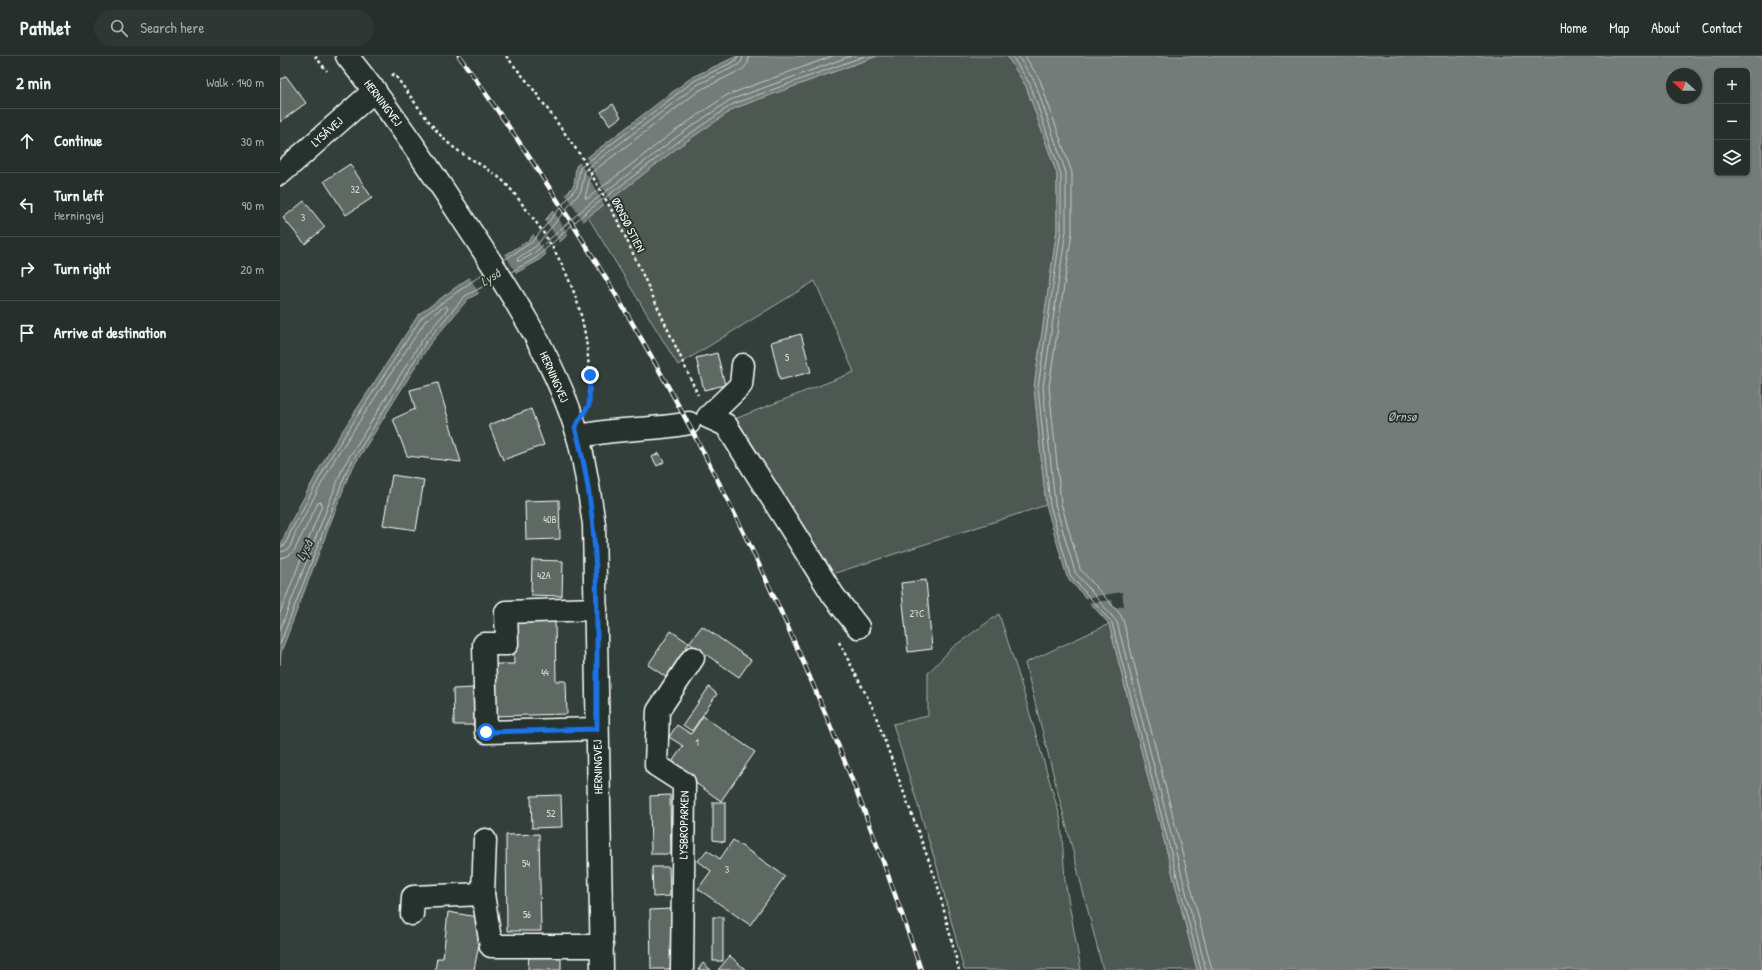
<!DOCTYPE html>
<meta charset="utf-8">
<style>
body{margin:0;font-family:"Patrick Hand",sans-serif;background:#2e3734;color:#f1f3f6}
.controls{position:absolute;right:12px;top:12px;display:grid;overflow:hidden;border-radius:6px;box-shadow:0 1px 3px #0004}
.controls button{width:36px;height:36px;display:grid;place-items:center;padding:0;border:0;border-bottom:1px solid #424a48;background:#262f2c;color:#f1f3f6;font:20px sans-serif}
.compass{position:absolute;left:1386px;top:12px;width:36px;height:36px;border-radius:50%;background:#262f2c;box-shadow:0 1px 3px #0004;rotate:291deg}
.stop{position:absolute;width:12px;height:12px;margin:-9px;border:3px solid #1a73e8;border-radius:50%;background:#fff}
.stop.end{background:#1a73e8;border-color:#fff;box-shadow:0 1px 4px #0008}
.list{margin:0;padding:0;list-style:none}
h2{display:flex;justify-content:space-between;align-items:center;height:52px;margin:0;padding:0 16px;font-size:17px}
h2 small{font-size:13px;font-weight:400;color:#a4a9a9}
.list li{display:grid;grid-template-columns:26px 1fr auto;gap:12px;align-items:center;box-sizing:border-box;height:64px;padding:0 16px;border-top:1px solid #424a48}
.list b{display:block;font-size:15px;white-space:nowrap}
.list p{margin:0;font-size:13px;white-space:nowrap;color:#a4a9a9}
.list em{font-size:13px;font-style:normal;color:#a4a9a9}
.icon{flex:none;width:22px;height:22px;fill:none;stroke:currentColor;stroke-width:2;stroke-linecap:round;stroke-linejoin:round}
.map{position:relative;flex:none;width:1482px;height:914px;overflow:hidden}
header{display:flex;align-items:center;gap:24px;box-sizing:border-box;height:56px;padding:0 20px;background:#262f2c;border-bottom:1px solid #424a48}
header strong{font-size:19px}
nav{display:flex;gap:22px;margin-inline-start:auto;font-size:14px}
.search{width:280px;height:36px;background:#2e3734;display:flex;align-items:center;gap:10px;box-sizing:border-box;padding:0 14px;border-radius:22px;color:#a4a9a9;font-size:15px}
main{display:flex}
aside{flex:1;background:#262f2c}
.map>svg:first-child{display:block}
.green{fill:#4d5853;stroke:#a6aca9}
.water{fill:#737b78;stroke:#abb0ae;fill-rule:evenodd}
.pier{fill:#333f3a}
.lines{fill:none;stroke-linecap:round;stroke-linejoin:round}
.shore{stroke:#c7cac9;stroke-width:1}
.building{fill:#5f6964;stroke:#fff}
.minor-casing{stroke:#fff;stroke-width:25}
.path{stroke:#fff;stroke-width:2.5;stroke-dasharray:3 3;stroke-linecap:butt}
.minor{stroke:#26332d;stroke-width:22}
.rail-casing{stroke:#fff;stroke-width:4.5}
.rail{stroke:#26332d;stroke-width:3;stroke-dasharray:9;stroke-linecap:butt}
.route{stroke:#1a73e8;stroke-width:5}
.labels{text-anchor:middle;stroke-width:3.5;stroke-linejoin:round;paint-order:stroke}
.number-label{font-size:10px;fill:#d7dad8}
.street-label{font-size:12px;fill:#fff;stroke:#26332d}
.water-label{font-size:13px;font-style:italic;fill:#b9bdbc;stroke:#26332d}
</style>
<header>
<strong>Pathlet</strong>
<div class="search"><svg class="icon" aria-label="search" viewBox="0 0 24 24"><circle cx="10" cy="10" r="6"/><path d="M15 15l6 6"/></svg>Search here</div>
<nav><a>Home</a><a>Map</a><a>About</a><a>Contact</a></nav>
</header>
<main>
<aside>
<h2>2 min<small>Walk · 140 m</small></h2>
<ul class="list">
<li><svg class="icon" aria-label="ahead" viewBox="0 0 24 24"><path d="M12 20V5M6 11l6-6 6 6"/></svg><div><b>Continue</b></div><em>30 m</em></li>
<li><svg class="icon" aria-label="left" viewBox="0 0 24 24"><path d="M17 20v-9H6M10 6l-5 5 5 5"/></svg><div><b>Turn left</b><p>Herningvej</p></div><em>90 m</em></li>
<li><svg class="icon" aria-label="right" viewBox="0 0 24 24"><path d="M7 20v-9h11M14 6l5 5-5 5"/></svg><div><b>Turn right</b></div><em>20 m</em></li>
<li><svg class="icon" aria-label="arrive" viewBox="0 0 24 24"><path d="M6 21V4h12l-3 4 3 4H6"/></svg><div><b>Arrive at destination</b></div></li>
</ul>
</aside>
<div class="map">
<svg width="1482" height="914" viewBox="0 0 1482 914">
<rect width="100%" height="100%" fill="#333f3a"/>
<filter id="ink" filterUnits="userSpaceOnUse"><feTurbulence type="fractalNoise" baseFrequency=".025" numOctaves="2"/><feDisplacementMap in="SourceGraphic" scale="8" xChannelSelector="R" yChannelSelector="G"/><feConvolveMatrix kernelMatrix="1 2 1 2 8 2 1 2 1" color-interpolation-filters="sRGB"/></filter>
<g filter="url(#ink)">
<g class="green">
<path d="M597,0H727L746,30L777,118V174L754,331L766,449L534,524L437,370L574,316L535,225L398,309L308,161L401,89L455,52Z"/>
<path d="M719,558L737,614L781,764L785,825L801,914H684L657,811L613,668L648,660V617L673,591Z"/>
<path d="M829,568L917,914H823L745,607Z"/>
</g>
<g class="water">
<path d="M457,0H597L455,52L401,89L308,161L258,205L188,243L149,289L70,416L1,596L0,609V491L8,471L48,397L139,258L183,226L249,184L294,129L296,110L412,21Z"/>
<path d="M727,0H1482V914H917L829,568L787,521L766,449L754,331L777,174V118L746,30ZM1437,15H1467V117H1437ZM1392,18H1416V42H1392Z"/>
</g>
<g class="pier">
<path d="M305,100L331,146L325,150L299,105Z"/>
<path d="M286,139L304,167L289,180L272,152L281,142Z"/>
<path d="M265,164L281,188L267,199L252,176L260,167Z"/>
<path d="M224,197L237,219L200,239L189,220Z"/>
<path d="M842,536L844,550L834,552L832,544L807,547L806,542Z"/>
</g>
<g class="lines">
<g class="shore">
<path d="M463,0L462,5L458,9L417,29L305,114L301,135L256,190L238,202L237,205H240L253,198L302,154L395,82L450,44L571,0"/>
<path d="M469,0L468,7L463,13L420,34L311,117L305,142H308L392,77L447,39L553,0"/>
<path d="M732,0L750,28L781,118V175L758,331L770,449L790,519L832,567L921,914"/>
<path d="M738,0L755,26L786,117V175L763,331L775,448L795,516L837,566L926,914"/>
<path d="M745,0L760,24L792,117V176L769,331L781,447L800,513L840,558L843,564L932,914"/>
<path d="M224,204L252,186L297,131L300,112L414,25L455,5L458,0"/>
<path d="M231,216L256,202L305,157L398,86L453,48L585,0"/>
<path d="M0,491L5,489L12,473L52,399L142,261L204,217"/>
<path d="M0,496L5,495L10,491L16,475L56,401L146,264L165,250L167,251L168,253L142,284L63,411L0,574"/>
<path d="M0,502L8,500L14,495L38,447L41,446L42,449L0,557"/>
<path d="M0,588L67,414L146,286L185,240L210,227"/>
</g>
</g>
<g class="building">
<path d="M6,20L26,47L0,66V24Z"/>
<path d="M333,48L341,61L330,69L321,56Z"/>
<path d="M70,108L92,142L66,159L44,125Z"/>
<path d="M24,145L45,171L25,188L3,162Z"/>
<path d="M521,278L531,316L500,324L491,286Z"/>
<path d="M437,297L445,329L424,334L416,302Z"/>
<path d="M158,327L181,406L127,400L113,363L135,353L130,334Z"/>
<path d="M251,353L264,389L223,404L209,369Z"/>
<path d="M379,397L384,406L377,410L372,401Z"/>
<path d="M112,419L144,424L136,474L103,469Z"/>
<path d="M279,444L280,483L246,484L245,445Z"/>
<path d="M252,504L283,505L282,540L251,539Z"/>
<path d="M646,524L652,593L628,596L621,527Z"/>
<path d="M275,564L276,625H286L287,658L214,660L213,608H234L233,565Z"/>
<path d="M422,570L471,604L459,621L409,587Z"/>
<path d="M391,575L409,587L386,621L368,609Z"/>
<path d="M429,631L437,638L412,675L403,669Z"/>
<path d="M193,632L194,669H174L173,633Z"/>
<path d="M423,660L475,696L441,745L390,709L403,690L389,681L397,669L411,678Z"/>
<path d="M281,739L282,771L252,772L251,740Z"/>
<path d="M390,739L391,798H371L370,740Z"/>
<path d="M433,746H445V786L433,784Z"/>
<path d="M259,778L261,875H227L226,779Z"/>
<path d="M453,784L505,820L470,869L418,833L431,815L418,805L427,794L440,803Z"/>
<path d="M372,811H389L390,840L373,841Z"/>
<path d="M391,853L392,913H371L370,854Z"/>
<path d="M168,856L204,862L194,914H155L157,902H163Z"/>
<rect x="433" y="861" width="10" height="44"/>
<path d="M249,898H281V914H248Z"/>
<path d="M450,900L466,914H438Z"/>
<path d="M423,907L431,914H418Z"/>
</g>
<g class="lines">
<g class="minor-casing">
<g id="minor">
<path d="M67,0C110,53 147,108 184,165C227,230 272,298 296,373C305,404 309,436 314,468L322,914"/>
<path d="M0,118L95,34"/>
<path d="M463,309L461,329L428,361L446,369L553,539L578,571"/>
<path d="M298,381C334,371 372,375 409,367"/>
<path d="M316,553L226,556L227,588H204L206,676L317,673"/>
<path d="M205,784L203,838L211,890H322"/>
<path d="M132,858L133,841L203,838"/>
<path d="M402,914L404,727L376,709L378,655L413,602"/>
</g>
</g>
<g class="path">
<path d="M35,0L47,15"/>
<path d="M226,0L251,30L301,100L339,167L418,339"/>
<path d="M112,20L114,18C130,39 145,62 162,81C179,99 203,108 221,123C232,133 241,147 250,158C292,214 311,267 309,338"/>
<path d="M559,586L592,650L657,827L679,914"/>
</g>
<use href="#minor" class="minor"/>
<g class="rail-casing">
<path id="rail" d="M179,0C382,280 532,586 641,914"/>
</g>
<use href="#rail" class="rail"/>
</g>
</g>
<g class="lines" filter="url(#ink)">
<path class="route" d="M206,676L317,673C316,572 323,469 295,371L309,349L310,319"/>
</g>
<g class="labels">
<g class="number-label">
<text x="75" y="137">32</text>
<text x="23" y="165">3</text>
<text x="507" y="305">5</text>
<text x="270" y="467">40B</text>
<text x="264" y="523">42A</text>
<text x="637" y="561">27C</text>
<text x="265" y="620">44</text>
<text x="417" y="690">1</text>
<text x="271" y="761">52</text>
<text x="246" y="811">54</text>
<text x="447" y="817">3</text>
<text x="247" y="862">56</text>
</g>
<g class="street-label">
<text transform="translate(103 47) rotate(53)" y="4">HERNINGVEJ</text>
<text transform="translate(47 76) rotate(-42)" y="4">LYSÅVEJ</text>
<text transform="translate(348 169) rotate(63)" y="4">ØRNSØ STIEN</text>
<text transform="translate(274 321) rotate(66)" y="4">HERNINGVEJ</text>
<text transform="translate(318 711) rotate(-91)" y="4">HERNINGVEJ</text>
<text transform="translate(404 769) rotate(-89)" y="4">LYSBROPARKEN</text>
</g>
<g class="water-label">
<text transform="translate(210 221) rotate(-32)" y="5">Lyså</text>
<text x="1122" y="365">Ørnsø</text>
<text transform="translate(24 494) rotate(-63)" y="5">Lyså</text>
</g>
</g>
</svg>
<div class="controls">
<button>+</button>
<button>−</button>
<button><svg class="icon" aria-label="layers" viewBox="0 0 24 24"><path d="M12 4l9 5-9 5-9-5zM3 14l9 5 9-5"/></svg></button>
</div>
<svg class="compass" viewBox="-18 -18 36 36"><path d="M0-13l5 13h-10z" fill="#e53935"/><path d="M0 13l5-13h-10z" fill="#a4a9a9"/></svg>
<div class="stop" style="left:206px;top:676px"></div>
<div class="stop end" style="left:310px;top:319px"></div>
</div>
</main>
